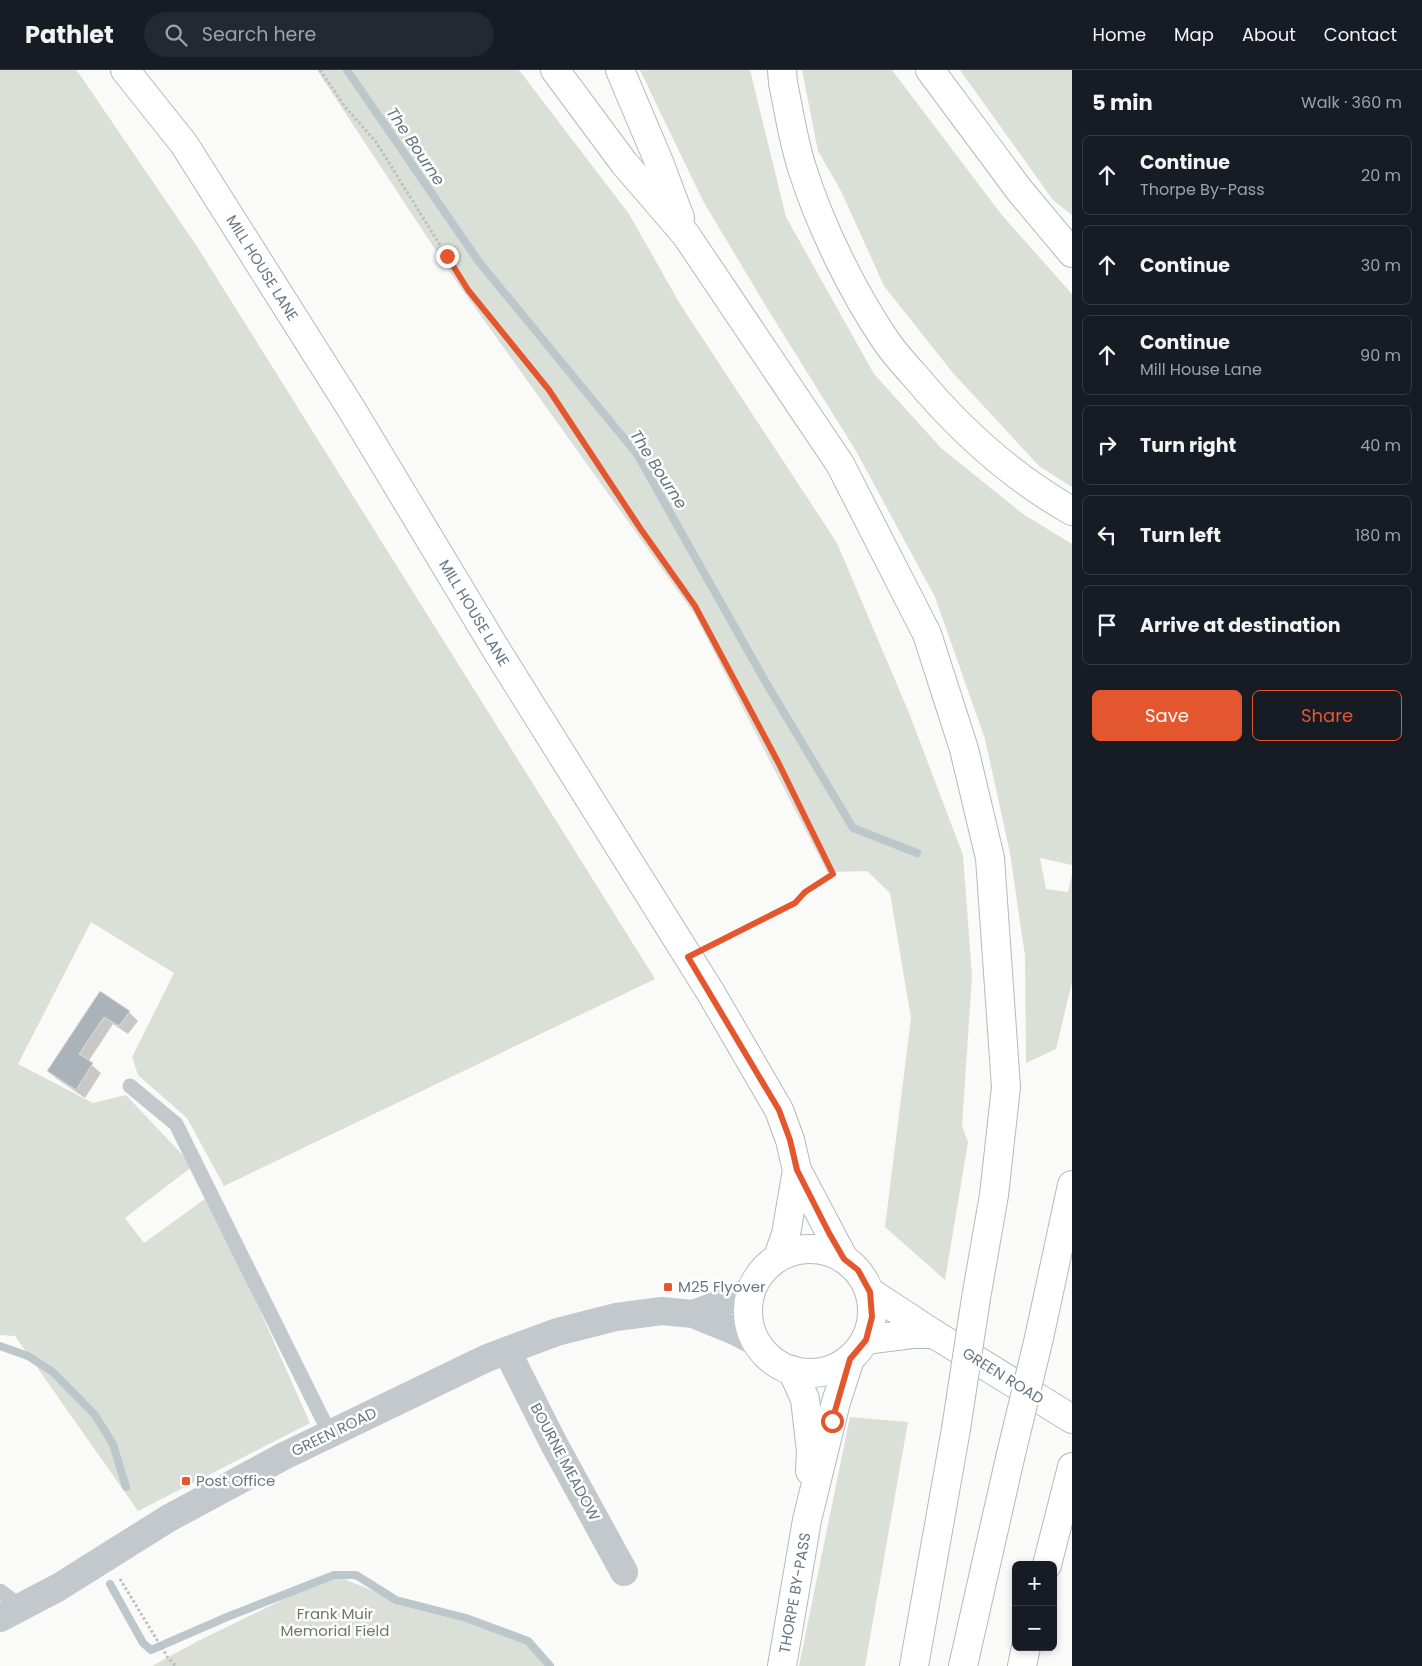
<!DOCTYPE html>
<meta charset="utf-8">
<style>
body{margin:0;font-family:Poppins,sans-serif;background:#242831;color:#f1f3f6}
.controls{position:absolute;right:15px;bottom:15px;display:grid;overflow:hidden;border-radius:8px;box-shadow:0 2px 8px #0003}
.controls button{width:45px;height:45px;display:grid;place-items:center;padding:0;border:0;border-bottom:1px solid #363941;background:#171b24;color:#f1f3f6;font:25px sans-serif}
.stop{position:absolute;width:15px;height:15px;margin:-11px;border:4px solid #e4572e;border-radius:50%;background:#fff}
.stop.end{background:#e4572e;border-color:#fff;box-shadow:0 1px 5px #0008}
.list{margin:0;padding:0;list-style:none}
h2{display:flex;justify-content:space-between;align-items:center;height:65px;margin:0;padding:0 20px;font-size:21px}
h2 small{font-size:16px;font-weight:400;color:#9ea1a6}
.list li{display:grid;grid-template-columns:32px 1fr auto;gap:15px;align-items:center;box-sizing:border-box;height:80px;margin:0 10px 10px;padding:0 10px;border:1px solid #363941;border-radius:8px}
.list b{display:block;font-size:19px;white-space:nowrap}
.list p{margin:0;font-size:16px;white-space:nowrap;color:#9ea1a6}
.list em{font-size:16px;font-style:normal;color:#9ea1a6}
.actions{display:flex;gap:10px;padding:15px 20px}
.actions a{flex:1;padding:11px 0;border:1px solid #e4572e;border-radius:8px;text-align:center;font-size:18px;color:#e4572e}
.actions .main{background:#e4572e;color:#fff}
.icon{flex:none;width:28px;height:28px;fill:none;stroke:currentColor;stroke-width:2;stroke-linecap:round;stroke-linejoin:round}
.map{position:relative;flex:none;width:1072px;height:1596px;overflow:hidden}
header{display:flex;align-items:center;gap:30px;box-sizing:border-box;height:70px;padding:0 25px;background:#171b24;border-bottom:1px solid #363941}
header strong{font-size:24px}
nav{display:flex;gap:28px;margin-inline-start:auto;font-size:18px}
.search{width:350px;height:45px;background:#242831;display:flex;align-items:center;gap:12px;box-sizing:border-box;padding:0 18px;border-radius:28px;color:#9ea1a6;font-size:19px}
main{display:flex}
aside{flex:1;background:#171b24}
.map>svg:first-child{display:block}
.green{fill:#dadfd7}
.shadow{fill:#0003}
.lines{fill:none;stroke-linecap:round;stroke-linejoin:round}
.stream{stroke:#bbc7cb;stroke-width:8}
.building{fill:#aab3b9;stroke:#dcdcda}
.secondary-casing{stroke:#b3babf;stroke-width:30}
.motorway-casing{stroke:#b4b9bd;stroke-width:30}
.path{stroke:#bbbfc2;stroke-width:3;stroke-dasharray:2.5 2.5;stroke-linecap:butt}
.service{stroke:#c3c8cc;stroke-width:15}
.minor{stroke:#c3c8cc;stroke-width:28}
.secondary{stroke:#fff;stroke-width:28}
.motorway{stroke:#fff;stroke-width:28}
.motorway-bridge-casing{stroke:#b4b9bd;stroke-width:30;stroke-linecap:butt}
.motorway-bridge{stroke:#fff;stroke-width:28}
.route{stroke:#e4572e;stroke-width:6}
.poi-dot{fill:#e4572e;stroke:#fff;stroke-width:2}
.labels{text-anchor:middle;stroke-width:5;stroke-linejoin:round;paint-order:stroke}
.street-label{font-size:15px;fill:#657683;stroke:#fff}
.poi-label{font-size:15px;fill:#657683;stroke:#fff;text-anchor:start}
.park-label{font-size:15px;fill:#687a64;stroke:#fff}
.water-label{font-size:16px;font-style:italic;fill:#60757c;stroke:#fff}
</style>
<header>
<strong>Pathlet</strong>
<div class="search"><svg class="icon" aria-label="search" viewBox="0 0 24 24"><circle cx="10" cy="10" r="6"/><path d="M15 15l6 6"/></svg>Search here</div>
<nav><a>Home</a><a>Map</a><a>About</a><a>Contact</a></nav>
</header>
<main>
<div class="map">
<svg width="1072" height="1596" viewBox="0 0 1072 1596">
<rect width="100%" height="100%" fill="#fafaf8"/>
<g class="green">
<path d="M0,0H76L78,2L198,178L655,909L224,1116L187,1048L138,1005L132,987L174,903L91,852L18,994L93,1033L126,1025L193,1096L125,1148L144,1173L209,1126L310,1353L138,1441L15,1266L0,1265Z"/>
<path d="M317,0H519L629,144L680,234L837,473L909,643L963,785L972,906L962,1056L968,1072L945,1210L885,1157L911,948L890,823L867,801L827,802L695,545L456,211Z"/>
<path d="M640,0H750L786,147L874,304L941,378L1023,444L1072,474V795L1040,788L1046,819L1068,822L1072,804V912L1056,979L1026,993L1025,886L1010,783L985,669L935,527L856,381L767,238L703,131Z"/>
<path d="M802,0H892L1001,144L1072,224V417L1039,396L953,303L884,216L841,121L818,81Z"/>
<path d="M960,0H1072V145L1053,130Z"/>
<path d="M850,1347L908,1352L865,1596H799Z"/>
<path d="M334,1505L396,1530L528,1571L552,1596H152L198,1571Z"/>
</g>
<path class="shadow" d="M100,923L129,942L138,951L128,964L113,954L88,992L101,1003L85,1028L57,1009L48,1001Z"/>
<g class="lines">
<g class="stream">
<path d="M347,0L479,192L637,384L765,611L853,758L917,783"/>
<path d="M0,1276L28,1286L53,1302L95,1345L113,1374L126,1417"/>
<path d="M110,1514L143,1573L151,1580L227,1547L334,1505H356L396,1530L466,1548L528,1571L550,1596"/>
</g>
</g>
<path class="building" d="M100,921L130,941L119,956L104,947L79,984L93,993L76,1020L47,1001Z"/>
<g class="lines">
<g class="secondary-casing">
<g id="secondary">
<path d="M125,0L184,74L352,340L497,581L711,923L779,1040L790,1070L797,1100L844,1189"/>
<circle cx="810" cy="1241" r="62"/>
<path d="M778,1187L786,1164L797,1100"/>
<path d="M870,1222L934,1264L1072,1349"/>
<path d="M865,1270L912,1264H934"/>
<path d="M792,1300L805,1329L811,1381L810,1401"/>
<path d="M782,1596L807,1450L836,1332L850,1289"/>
</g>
</g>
<g class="motorway-casing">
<g id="motorway">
<path d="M555,0L624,93L686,165L840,394L927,564L964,679L990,788L1006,1017L994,1125L976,1228"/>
<path d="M620,0L659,92L680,148"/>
<path d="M782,0L783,13C789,41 793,70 802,98C820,155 852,221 886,271C894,283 905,295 915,306C959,359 1012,407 1072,441"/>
<path d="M930,0L1020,121L1072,183"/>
<path d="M1039,1268L1072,1115"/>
<path d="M1047,1495L1072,1397"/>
<path d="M914,1596L956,1359"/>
<path d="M963,1596L1010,1388"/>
<path d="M1022,1596L1026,1577"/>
</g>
</g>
<g class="path">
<path d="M320,0L346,38L376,72L468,220L549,320L640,458L695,536L778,692L833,804L805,822L795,833L713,875"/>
<path d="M120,1509L168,1588L176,1596"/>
</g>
<g class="service">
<path d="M130,1016L176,1054L330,1364"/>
<path d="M0,1521L21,1537"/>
</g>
<g class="minor">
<path d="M693,1244L730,1230L751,1220"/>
<path d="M507,1281L554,1374L624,1502"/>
<path d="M0,1548L59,1517L169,1448L284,1386L487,1288L557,1262L616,1247L662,1241L693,1244L735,1261L756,1272"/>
</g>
<use href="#secondary" class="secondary"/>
<use href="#motorway" class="motorway"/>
<g class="motorway-bridge-casing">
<g id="motorway-bridge">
<path d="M956,1359L976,1228"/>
<path d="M1010,1388L1039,1268"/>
</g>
</g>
<use href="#motorway-bridge" class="motorway-bridge"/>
</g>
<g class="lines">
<path class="route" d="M447,186L468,220L549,320L640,458L695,536L778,692L833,804L805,822L795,833L688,887L779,1040L790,1070L797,1100L829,1163L844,1189L858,1200L870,1222L872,1247L866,1270L850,1289L832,1351"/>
</g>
<g class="poi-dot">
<rect x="663" y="1212" width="10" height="10" rx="2.5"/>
<rect x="181" y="1406" width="10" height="10" rx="2.5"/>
</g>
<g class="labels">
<g class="street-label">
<text transform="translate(262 198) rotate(58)" y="5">MILL HOUSE LANE</text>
<text transform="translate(474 543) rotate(59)" y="5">MILL HOUSE LANE</text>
<text transform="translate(1003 1306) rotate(32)" y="5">GREEN ROAD</text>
<text transform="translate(334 1362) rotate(-26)" y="5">GREEN ROAD</text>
<text transform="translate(565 1392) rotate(62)" y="5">BOURNE MEADOW</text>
<text transform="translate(795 1523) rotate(-80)" y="5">THORPE BY-PASS</text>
</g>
<g class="poi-label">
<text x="678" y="1222">M25 Flyover</text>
<text x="196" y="1416">Post Office</text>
</g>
<g class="park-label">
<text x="335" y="1549">Frank Muir<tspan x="335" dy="17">Memorial Field</tspan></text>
</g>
<g class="water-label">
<text transform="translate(416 76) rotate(56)" y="6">The Bourne</text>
<text transform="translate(659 399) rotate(57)" y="6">The Bourne</text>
</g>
</g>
</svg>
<div class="controls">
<button>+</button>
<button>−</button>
</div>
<div class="stop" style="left:832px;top:1351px"></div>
<div class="stop end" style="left:447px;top:186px"></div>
</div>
<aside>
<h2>5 min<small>Walk · 360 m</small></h2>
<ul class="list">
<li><svg class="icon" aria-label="ahead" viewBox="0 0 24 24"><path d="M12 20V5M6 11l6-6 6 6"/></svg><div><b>Continue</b><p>Thorpe By-Pass</p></div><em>20 m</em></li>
<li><svg class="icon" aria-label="ahead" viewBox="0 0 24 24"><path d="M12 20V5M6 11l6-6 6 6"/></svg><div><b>Continue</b></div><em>30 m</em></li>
<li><svg class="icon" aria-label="ahead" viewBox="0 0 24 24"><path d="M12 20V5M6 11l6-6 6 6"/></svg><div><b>Continue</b><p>Mill House Lane</p></div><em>90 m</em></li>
<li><svg class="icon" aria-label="right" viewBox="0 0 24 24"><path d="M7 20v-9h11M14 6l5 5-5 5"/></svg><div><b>Turn right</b></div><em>40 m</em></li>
<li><svg class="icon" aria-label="left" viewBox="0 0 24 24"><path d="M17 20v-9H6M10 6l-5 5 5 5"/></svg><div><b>Turn left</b></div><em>180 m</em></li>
<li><svg class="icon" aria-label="arrive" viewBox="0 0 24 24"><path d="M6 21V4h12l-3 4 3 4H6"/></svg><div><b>Arrive at destination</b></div></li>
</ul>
<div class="actions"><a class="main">Save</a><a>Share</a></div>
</aside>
</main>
